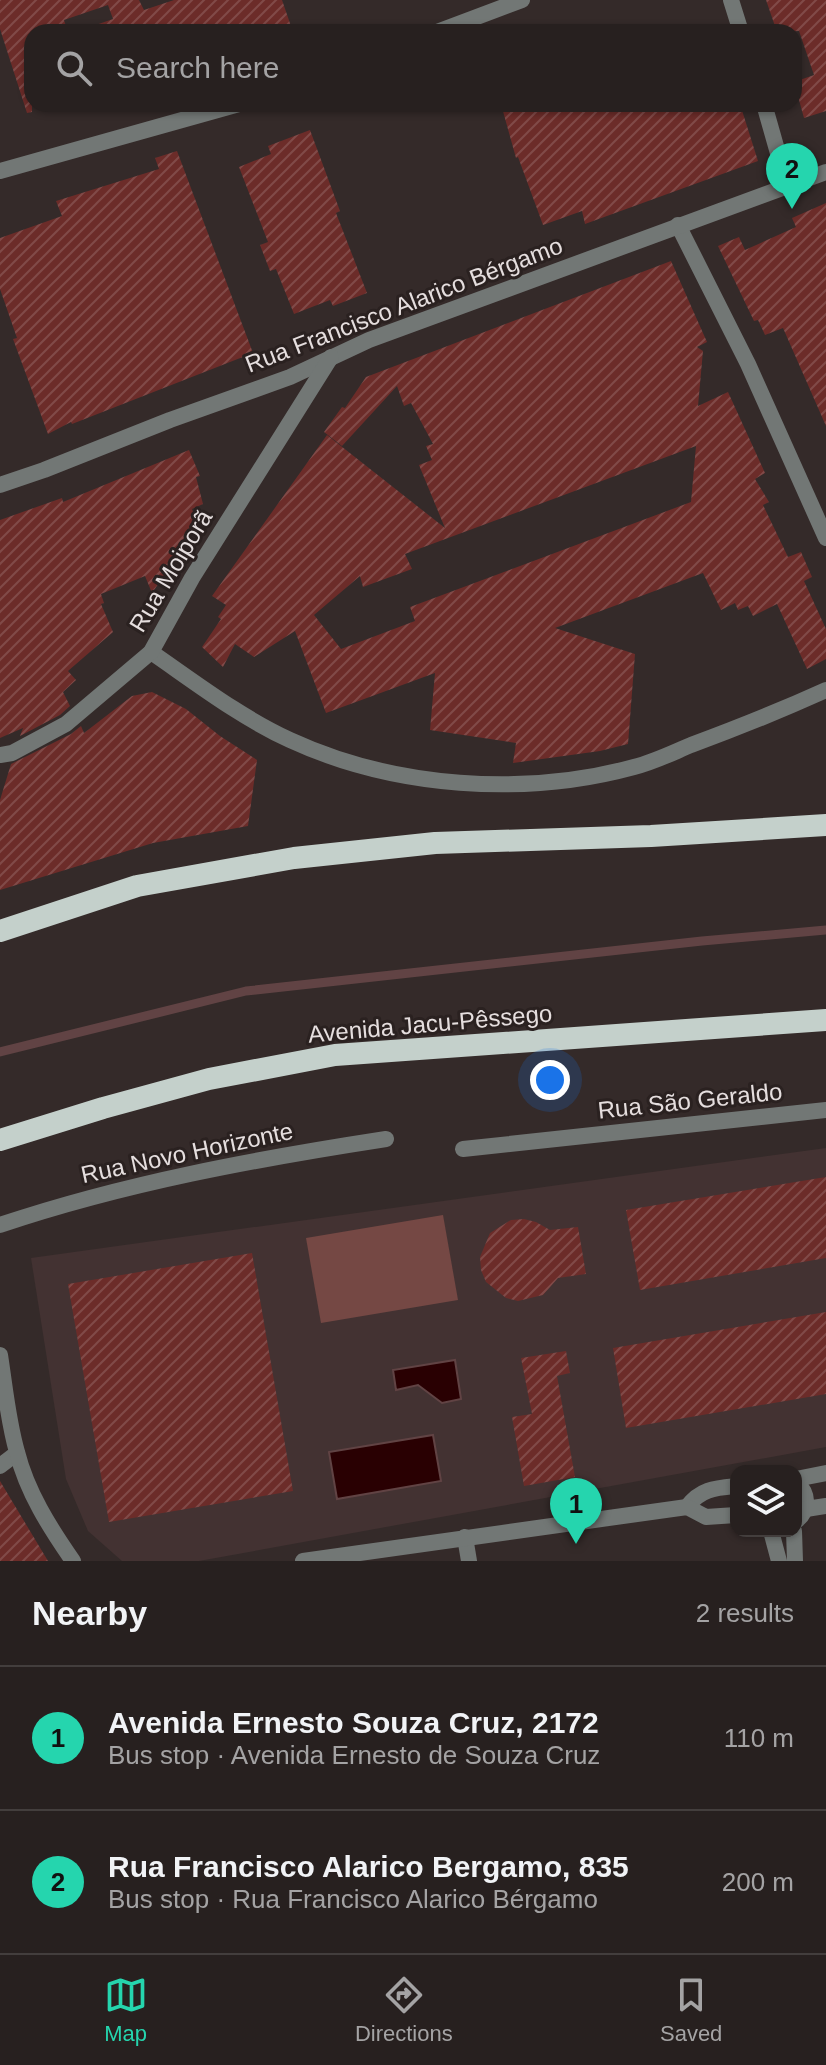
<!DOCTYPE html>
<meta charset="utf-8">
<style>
body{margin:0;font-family:Helvetica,sans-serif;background:#2f2828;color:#f1f3f6}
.controls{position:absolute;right:24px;bottom:24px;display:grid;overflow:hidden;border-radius:16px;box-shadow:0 2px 6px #0004}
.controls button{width:72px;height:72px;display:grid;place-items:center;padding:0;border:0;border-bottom:2px solid #433e3d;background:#27201f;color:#f1f3f6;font:40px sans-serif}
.you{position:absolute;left:550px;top:1080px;width:28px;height:28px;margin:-20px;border:6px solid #fff;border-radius:50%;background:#1a73e8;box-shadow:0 0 0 12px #1a73e833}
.badge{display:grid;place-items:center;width:52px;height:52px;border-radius:50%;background:#25d5ae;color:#111;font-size:26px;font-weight:700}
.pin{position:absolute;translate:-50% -66px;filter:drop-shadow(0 2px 4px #0008)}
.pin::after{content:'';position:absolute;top:42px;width:28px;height:24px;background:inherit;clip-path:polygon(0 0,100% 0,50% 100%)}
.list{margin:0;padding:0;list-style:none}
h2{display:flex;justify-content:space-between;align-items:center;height:104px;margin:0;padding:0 32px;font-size:34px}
h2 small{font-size:26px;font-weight:400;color:#a4a3a4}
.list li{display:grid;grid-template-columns:52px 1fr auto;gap:24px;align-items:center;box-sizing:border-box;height:144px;padding:0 32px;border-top:2px solid #433e3d}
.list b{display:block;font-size:30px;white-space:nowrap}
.list p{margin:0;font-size:26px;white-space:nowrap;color:#a4a3a4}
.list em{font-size:26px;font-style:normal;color:#a4a3a4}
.icon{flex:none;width:44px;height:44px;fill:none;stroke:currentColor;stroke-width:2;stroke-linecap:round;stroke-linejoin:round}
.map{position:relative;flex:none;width:826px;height:1561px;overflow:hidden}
.search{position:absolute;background:#27201f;box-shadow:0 2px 6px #0004;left:24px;right:24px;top:24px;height:88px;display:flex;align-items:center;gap:20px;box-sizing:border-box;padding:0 28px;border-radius:24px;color:#a4a3a4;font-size:30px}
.sheet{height:392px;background:#27201f}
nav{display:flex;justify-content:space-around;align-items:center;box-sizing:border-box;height:112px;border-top:2px solid #433e3d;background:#27201f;font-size:22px;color:#a4a3a4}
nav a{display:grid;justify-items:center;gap:4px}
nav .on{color:#25d5ae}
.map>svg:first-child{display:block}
.built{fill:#433232}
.pitch{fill:#754844}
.water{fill:#290002;stroke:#614344;stroke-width:2}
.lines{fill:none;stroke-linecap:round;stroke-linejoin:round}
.stream{stroke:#614344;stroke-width:9}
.building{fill:url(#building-hatch);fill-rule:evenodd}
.minor{stroke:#727775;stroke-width:16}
.tertiary{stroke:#727775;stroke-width:16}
.trunk{stroke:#c4d0cb;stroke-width:22}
.labels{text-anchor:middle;stroke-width:6;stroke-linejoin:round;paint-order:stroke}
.street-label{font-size:24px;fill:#e5dede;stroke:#2a2120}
</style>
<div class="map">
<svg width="826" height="1561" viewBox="0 0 826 1561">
<defs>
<pattern id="building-hatch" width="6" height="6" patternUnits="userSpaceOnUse" patternTransform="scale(2)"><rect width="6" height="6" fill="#6c2c29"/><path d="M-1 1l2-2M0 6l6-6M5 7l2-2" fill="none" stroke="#814a48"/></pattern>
</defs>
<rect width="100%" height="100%" fill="#342a29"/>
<path class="built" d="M826,1148V1447L199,1561H122L88,1531L66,1479L31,1258Z"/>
<path class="pitch" d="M443,1215L458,1300L321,1323L306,1238Z"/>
<g class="water">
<path d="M455,1360L461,1399L442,1403L418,1385L396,1390L393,1370Z"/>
<path d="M433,1435L441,1481L337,1499L329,1452Z"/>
</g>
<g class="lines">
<path class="stream" d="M0,1052L246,991L702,941L826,930"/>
</g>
<g class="building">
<path d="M0,0H139L144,10L174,0H282L293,32H91L90,27L113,19L108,5L64,20L68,32H32V112L27,113L0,29Z"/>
<path d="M766,0H826V111L804,118L794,82L814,75L799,31L777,32Z"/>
<path d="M501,104H740L758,161L585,224L582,211L543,225L518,157L516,158Z"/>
<path d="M310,130L340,211L336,213L367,293L333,306L330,300L294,314L276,269L270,271L260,245L268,242L239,167L271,154L268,146Z"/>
<path d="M177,151L253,353L72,424L71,422L48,434L13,339L17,338L0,289V238L62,216L56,201L159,169L155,158Z"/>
<path d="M826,203V426L783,328L765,335L758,320L754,321L718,246L739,237L745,250L796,227L792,218Z"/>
<path d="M671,261L707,342L697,347L703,351L698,406L728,392L765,473L755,479L769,502L763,505L788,557L801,552L812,577L804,581L826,629V659L807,669L777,604L753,616L748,606L738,610L735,603L721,610L703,573L555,628L635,654L628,744L600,751L513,763L516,743L430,730L435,673L326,713L295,631L254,657L235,644L223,667L202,647L221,619L218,617L226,605L212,596L327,435L445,528L419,465L432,460L426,446L433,444L411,403L404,406L397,386L342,446L324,432L342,407L345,408L366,377ZM696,446L691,502L410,607L415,621L341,649L314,615L360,576L363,587L412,569L405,554Z"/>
<path d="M189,450L200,476L196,477L203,504L192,509L197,524L179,544L181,551L152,593L145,576L101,594L104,603L101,604L113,632L68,671L76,680L63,692L70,706L60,715L20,736L23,728L0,738V520L62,498L63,502Z"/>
<path d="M152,692L186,709L220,736L257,760L248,826L153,843L0,890V800L11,764L71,734L81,726L84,733L132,696Z"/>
<path d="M826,1177V1258L640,1290L626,1210Z"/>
<path d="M524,1219L536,1222L550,1230L578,1227L586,1274L558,1278L543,1295L518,1301L506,1298L486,1282L481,1270L480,1257L490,1233L511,1220Z"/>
<path d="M252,1253L293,1491L109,1522L68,1284Z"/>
<path d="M826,1312V1394L626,1428L613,1348Z"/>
<path d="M566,1351L570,1373L557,1376L575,1477L524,1486L512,1417L532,1414L521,1358Z"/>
<path d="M0,1481L48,1561H0Z"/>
</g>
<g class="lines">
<g class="minor">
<path d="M731,0L741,32"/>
<path d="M437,32L522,0"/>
<path d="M764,104L787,185"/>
<path d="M0,171L239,104"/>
<path d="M678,225L748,364L826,538"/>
<path d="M0,485L44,470L170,420L290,377L369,340L826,172"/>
<path d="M151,652C196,683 240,717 290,740C394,788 524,797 634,767C654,762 672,753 691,745C737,728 782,710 826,690"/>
<path d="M0,755L12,753L66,724L151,652L192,578L331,357"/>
<path d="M463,1149L826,1110"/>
<path d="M0,1225C125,1183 256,1159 386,1139"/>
<path d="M0,1466L17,1453"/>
<path d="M771,1531L779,1561"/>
<path d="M794,1531L795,1561"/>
<path d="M465,1537L469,1561"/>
</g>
<g class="tertiary">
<path d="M0,1355C5,1387 8,1421 17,1452C27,1492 50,1528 73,1561"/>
<path d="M796,1479L826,1473"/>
<path d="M796,1482C809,1493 810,1510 796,1521"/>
<path d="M687,1507C700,1489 715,1488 736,1486"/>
<path d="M806,1509L826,1506"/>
<path d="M303,1561L687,1507L706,1517L736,1515"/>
</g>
<g class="trunk">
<path d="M0,931L137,886L294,858L435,843L651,836L826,825"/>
<path d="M0,1140L103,1108L209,1079L335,1055L826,1020"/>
</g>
</g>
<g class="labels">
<g class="street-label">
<text transform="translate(404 305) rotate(-21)" y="8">Rua Francisco Alarico Bérgamo</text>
<text transform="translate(171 571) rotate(-59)" y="8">Rua Moiporã</text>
<text transform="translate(430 1024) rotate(-5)" y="8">Avenida Jacu-Pêssego</text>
<text transform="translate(690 1101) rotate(-6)" y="8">Rua São Geraldo</text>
<text transform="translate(187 1153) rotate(-12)" y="8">Rua Novo Horizonte</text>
</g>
</g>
</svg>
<div class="controls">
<button><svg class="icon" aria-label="layers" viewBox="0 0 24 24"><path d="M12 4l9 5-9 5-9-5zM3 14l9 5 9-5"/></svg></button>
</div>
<div class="you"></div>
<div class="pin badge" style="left:576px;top:1544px">1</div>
<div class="pin badge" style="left:792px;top:209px">2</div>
<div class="search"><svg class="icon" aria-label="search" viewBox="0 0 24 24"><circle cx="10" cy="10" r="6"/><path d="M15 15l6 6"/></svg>Search here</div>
</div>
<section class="sheet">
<h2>Nearby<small>2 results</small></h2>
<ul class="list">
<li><span class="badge">1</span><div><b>Avenida Ernesto Souza Cruz, 2172</b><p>Bus stop · Avenida Ernesto de Souza Cruz</p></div><em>110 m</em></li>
<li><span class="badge">2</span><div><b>Rua Francisco Alarico Bergamo, 835</b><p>Bus stop · Rua Francisco Alarico Bérgamo</p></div><em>200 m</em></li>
</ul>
</section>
<nav>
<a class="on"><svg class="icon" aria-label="map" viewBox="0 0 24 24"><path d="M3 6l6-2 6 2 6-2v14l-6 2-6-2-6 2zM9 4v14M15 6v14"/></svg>Map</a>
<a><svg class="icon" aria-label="directions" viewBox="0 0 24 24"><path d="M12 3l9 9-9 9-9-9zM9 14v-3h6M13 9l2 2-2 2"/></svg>Directions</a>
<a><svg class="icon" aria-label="saved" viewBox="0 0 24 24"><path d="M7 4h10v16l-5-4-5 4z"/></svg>Saved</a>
</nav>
